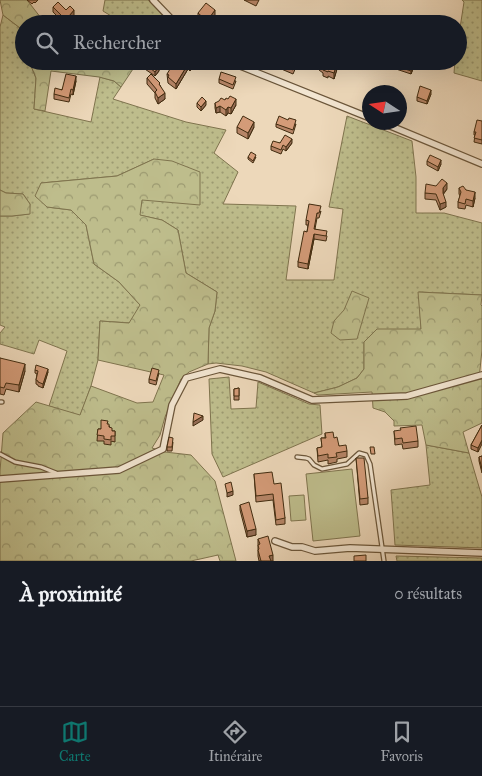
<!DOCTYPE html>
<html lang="fr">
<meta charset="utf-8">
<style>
body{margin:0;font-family:"IM FELL Great Primer",serif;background:#20242c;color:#f1f3f6}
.compass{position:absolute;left:362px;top:85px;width:45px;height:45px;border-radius:50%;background:#171b24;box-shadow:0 5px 20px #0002;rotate:282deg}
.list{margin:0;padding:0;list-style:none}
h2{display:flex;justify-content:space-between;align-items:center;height:65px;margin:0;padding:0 20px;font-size:21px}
h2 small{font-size:16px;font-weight:400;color:#9ea1a6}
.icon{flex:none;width:28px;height:28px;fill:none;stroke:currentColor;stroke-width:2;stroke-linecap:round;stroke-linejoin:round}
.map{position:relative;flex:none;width:482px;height:561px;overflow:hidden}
.search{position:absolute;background:#171b24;box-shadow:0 5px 20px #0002;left:15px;right:15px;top:15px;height:55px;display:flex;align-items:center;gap:12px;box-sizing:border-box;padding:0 18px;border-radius:28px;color:#9ea1a6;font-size:19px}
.sheet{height:145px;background:#171b24}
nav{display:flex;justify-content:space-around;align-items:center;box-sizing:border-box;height:70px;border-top:1px solid #363941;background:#171b24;font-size:14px;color:#9ea1a6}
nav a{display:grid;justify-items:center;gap:2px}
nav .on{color:#0f766e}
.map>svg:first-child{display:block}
.grass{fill:url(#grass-dots);stroke:#7f744e}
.forest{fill:url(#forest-crowns);stroke:#7f744e}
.pitch{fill:#bebd8c;stroke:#7f744e}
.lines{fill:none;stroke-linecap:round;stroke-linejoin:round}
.service-casing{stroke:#6b563a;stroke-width:5.5}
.minor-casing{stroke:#6b563a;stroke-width:8}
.service{stroke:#f3e6d2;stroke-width:3}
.minor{stroke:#f3e6d2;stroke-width:5.5}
.wall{fill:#b68567;stroke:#402b0f}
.shaded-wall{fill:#946c54;stroke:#402b0f}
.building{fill:#d49b78;stroke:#402b0f}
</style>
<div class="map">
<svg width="482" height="561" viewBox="0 0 482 561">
<defs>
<pattern id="grass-dots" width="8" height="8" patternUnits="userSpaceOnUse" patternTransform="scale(1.25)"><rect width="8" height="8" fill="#bebd8c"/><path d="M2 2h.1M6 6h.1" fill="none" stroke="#9c9a71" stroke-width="1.8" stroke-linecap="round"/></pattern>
<pattern id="forest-crowns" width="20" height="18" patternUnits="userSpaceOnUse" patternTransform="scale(1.25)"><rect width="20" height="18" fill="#bebd8c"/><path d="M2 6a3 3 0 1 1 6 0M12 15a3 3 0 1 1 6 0" fill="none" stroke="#9c9a71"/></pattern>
</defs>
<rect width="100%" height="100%" fill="#edd8ba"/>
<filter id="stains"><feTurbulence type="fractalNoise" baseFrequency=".004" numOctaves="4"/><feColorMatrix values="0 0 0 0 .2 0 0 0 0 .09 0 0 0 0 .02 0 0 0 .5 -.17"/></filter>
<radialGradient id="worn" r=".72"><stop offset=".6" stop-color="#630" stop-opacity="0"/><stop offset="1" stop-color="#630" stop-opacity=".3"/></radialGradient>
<g class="grass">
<path d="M105,0H148L167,20L165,24H124L103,11Z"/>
<path d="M462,0H482V81L454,73L455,61H458V41L464,2Z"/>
<path d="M3,15L24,31V61H29L36,78L34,109L91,122L100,77L114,81L121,87L113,99L186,122L226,130L214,153L238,172L223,204L296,206L286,280H334L343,209L329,207L347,116L412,141L416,177V213H444L482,223V295L419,292L421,330L364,342V369L357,378L338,387L314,393L266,372L242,366L216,363L208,364L209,328L215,311L217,292L186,273L178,230L162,220L139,215L142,200L154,159L117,176L41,183L47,207L71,210L86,225L94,264L119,282L141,306L130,323L100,321L98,360L91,386L80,416L49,406L67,351L39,340L34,354L0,344V333L5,327L0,325V216H12L29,214L30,204L23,194L6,193L0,190V27Z"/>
<path d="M229,377L231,409L256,408L258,382L309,404L320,405L322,434L223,477L212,454L209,379Z"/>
<path d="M426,445L469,453L482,497V548L395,545L391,490L430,485Z"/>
<path d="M396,556L482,558V561H397Z"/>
</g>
<g class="forest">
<path d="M0,0H27L41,18L35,24H24V31L3,15Z"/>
<path d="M29,61H122L133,69L121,87L114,81L99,77L51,71L45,111L34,109L36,78Z"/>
<path d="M154,159L172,161L200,172V205L142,200L140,215L162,220L178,230L186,273L217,292L215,311L209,328L208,364L189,372L181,379L165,417L160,435L152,448L165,452L191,455L215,481L236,561H220L218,555L191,561H0V471L3,433L36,402L80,415L91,386L137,403L153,402L164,375L98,360L100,321L129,323L140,305L119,282L94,264L86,225L71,210L47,207L35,196L41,183L117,176Z"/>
<path d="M0,190L6,193L23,194L30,204V214L12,216H0Z"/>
<path d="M352,291L369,298L357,339L340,340L331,333L334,321L344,310Z"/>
<path d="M418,292L482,295L481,305L482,306V350L479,379H482V423L463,432L469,453L426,445L422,425L394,426V421L385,412L373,408L372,392L318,395L314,393L338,387L357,378L364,369V342L377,329H421Z"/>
</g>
<g class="pitch">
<path d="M352,469L360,536L313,541L306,474Z"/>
<path d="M304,495L306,520L291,521L289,496Z"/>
</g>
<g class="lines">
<g class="service-casing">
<g id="service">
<path d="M0,402H2"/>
<path d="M0,454L15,462L41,467L56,473"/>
<path d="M297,457L306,458L309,459L314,465L322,469L347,464L359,453L366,455L370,464L384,561"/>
</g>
</g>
<g class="minor-casing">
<g id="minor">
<path d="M153,0L176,24"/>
<path d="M228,61L370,118"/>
<path d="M381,122L482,164"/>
<path d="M0,479L119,470L163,449L172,405L186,378L220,369L260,378L312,400L407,396L482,375"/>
<path d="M275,541L292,547H302L315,551L350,548L482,553"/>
</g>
</g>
<use href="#service" class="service"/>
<use href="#minor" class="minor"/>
</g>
<g class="wall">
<path d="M27,0H38L35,3L34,2L32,4Z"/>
<path d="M244,0H259L256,6Z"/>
<path d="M53,7L66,10L74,15L71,18L77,24H65L53,12Z"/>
<path d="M198,13L215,16L209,24H203L198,19Z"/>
<path d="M138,61H161L158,66L159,71L155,76L139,65V63Z"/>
<path d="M194,61V65L190,71L188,69L176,89L168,83L167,74L184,62Z"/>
<path d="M319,61H331L337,69L334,79L328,76V78L323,76V73L319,70Z"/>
<path d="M360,61H369L367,68L360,65Z"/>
<path d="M279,64L296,67L293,74L279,68Z"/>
<path d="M415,64L411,74L396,69V66Z"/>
<path d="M147,78L160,85L165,99L158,104L155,98V93L147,84Z"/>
<path d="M219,79L236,81L233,89L219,83Z"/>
<path d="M76,81L73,95L71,94L69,102L54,99V94Z"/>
<path d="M431,94L427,104L417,101V97Z"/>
<path d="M197,103L206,105L201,111L197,107Z"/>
<path d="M215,103L236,105L231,114L228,113L226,116L220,112L216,113L215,108Z"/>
<path d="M482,121V144L474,142L475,135H474V132Z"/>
<path d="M276,124H296L293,134L276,127Z"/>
<path d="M237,127H254L248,139L237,133Z"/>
<path d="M280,143H292L286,151L283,149L281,154L271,150V146Z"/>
<path d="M248,157H256L253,163L248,159Z"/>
<path d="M427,161L441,164L438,171L427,165Z"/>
<path d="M459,188L466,190L475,198L473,207L466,205L465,209L458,208V202L460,196L459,194Z"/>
<path d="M447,189L443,195L446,207L440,210L436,200L425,199V193Z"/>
<path d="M321,211L319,218H317L315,229L327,236L326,241L314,239L308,269L298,267V262L307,232L308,225H306V220Z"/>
<path d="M0,358L25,371L19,392L6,389L4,395L0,394Z"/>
<path d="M35,370L48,372L43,388L38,386V385L36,384V380L37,374L35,373Z"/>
<path d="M159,373L156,385L149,383V379Z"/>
<path d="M239,388V400H234V389Z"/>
<path d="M108,424L112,431H115V442L111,441V445L104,444V441H97L98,429H101Z"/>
<path d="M482,425L478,452L471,449V445Z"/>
<path d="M394,431L418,441V447L403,449L402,444L395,445Z"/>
<path d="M325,433L334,438L339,446L347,451V457L337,459V462L328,464V460L318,462L317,448L322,447L321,438H325Z"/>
<path d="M173,442L172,451H167V447Z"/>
<path d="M482,456V473L479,461V457Z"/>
<path d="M356,458L368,498V504L360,505Z"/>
<path d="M254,474L274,484L285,518V524L276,525L273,500L256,502Z"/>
<path d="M240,505L256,535L247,537L240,510Z"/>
<path d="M258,539L273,561H259L258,556Z"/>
</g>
<g class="shaded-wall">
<path d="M74,10V15L69,21V16Z"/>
<path d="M215,10V16L209,24H207V21Z"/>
<path d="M158,61H161L156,69V65Z"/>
<path d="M193,61H194V65L190,71V66Z"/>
<path d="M414,61L415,64L411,74V71Z"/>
<path d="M337,63V69L334,79V73Z"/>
<path d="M188,64V69L176,89V84Z"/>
<path d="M159,66V71L155,76V72Z"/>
<path d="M76,76V81L73,95V90Z"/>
<path d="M431,90V94L427,104V101Z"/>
<path d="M165,93V99L158,104V98Z"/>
<path d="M236,99V105L231,114V108Z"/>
<path d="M206,101V105L201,111V107Z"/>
<path d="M220,106V112L216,113V108Z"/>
<path d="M228,107V113L226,116V110Z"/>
<path d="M254,122V127L248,139V133Z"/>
<path d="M292,139V143L286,151V147Z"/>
<path d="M441,160V164L438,171V167Z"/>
<path d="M447,183V189L443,194V199V188Z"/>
<path d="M475,192V198L473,207V201Z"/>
<path d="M446,202V207L440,210V204Z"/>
<path d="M314,234V239L308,269V264Z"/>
<path d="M25,364V371L19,392V385Z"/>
<path d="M48,369V372L43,388V384Z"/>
<path d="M203,416V420L193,426V422Z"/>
<path d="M482,440V444L478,452V448Z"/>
<path d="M233,491V495L227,497V493Z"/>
<path d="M256,529V535L247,537V531Z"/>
<path d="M273,555V561H269V556Z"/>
</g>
<g class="building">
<path d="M58,2L66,10L70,6L74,10L69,16L77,24H70L53,7Z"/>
<path d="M206,3L215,10L207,21L198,13Z"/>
<path d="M141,61H158L156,65L159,66L155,72Z"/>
<path d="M175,61H181L184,62L185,61H193L190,66L188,64L176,84L168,77L169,75L167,74Z"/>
<path d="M280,61H291L296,63L293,70L279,64Z"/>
<path d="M320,61H331L337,63L334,73L328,71V72L323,70L324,68L319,64Z"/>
<path d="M360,61H368L367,64Z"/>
<path d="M397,61H414L411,71L396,66Z"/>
<path d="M221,72L236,77L233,85L219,79Z"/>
<path d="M66,74L76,76L73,90L71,89L69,98L54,94L55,88L62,90Z"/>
<path d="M151,74L160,83L159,84L165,93L158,98L155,92L157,90L147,78Z"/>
<path d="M420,86L431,90L427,101L417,97Z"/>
<path d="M230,96L236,99L231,108L228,107L226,110L220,106L216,108L215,103L219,101L221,98L225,100L226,98L228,99Z"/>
<path d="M202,97L206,101L201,107L197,103Z"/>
<path d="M243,116L254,122L248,133L237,127Z"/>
<path d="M279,116L288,120L289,118L296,120L293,130L276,124Z"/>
<path d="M477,120L482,121V140L474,138L476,132H474Z"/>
<path d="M285,135L292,139L286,147L283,145L281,150L271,146L273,141L280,143Z"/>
<path d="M251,152L256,155L253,161L248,157Z"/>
<path d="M430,155L441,160L438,167L427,161Z"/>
<path d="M442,179L447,183L443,188V193L446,202L440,204L436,194L425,193L426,184L436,186Z"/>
<path d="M463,186L466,190L475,192L473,201L466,199L465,204L458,202L461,192L459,188Z"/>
<path d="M309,204L321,206L319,213H317L314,229L327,231L326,236L314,234L308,264L298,262L304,231L307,232L309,221L306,220Z"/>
<path d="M0,358L25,364L19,385L6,383L4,388L0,387Z"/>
<path d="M36,365L48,369L43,384L38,382V381L36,380L38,371L35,370Z"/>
<path d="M152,368L159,370L156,381L149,379Z"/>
<path d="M239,388V396H234V389Z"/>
<path d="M194,413L203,416L193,422Z"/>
<path d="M101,420L108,421L107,424H109V427L112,428V431H115V436H111V440L104,439V436L97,435L98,429H101Z"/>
<path d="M482,425V440L478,448L471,445Z"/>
<path d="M416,426L418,441L403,443L402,438L395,439L394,431L401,430L400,428Z"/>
<path d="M333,432L334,438L337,437L339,446L346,445L347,451L336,453L337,457L328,458V454L318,456L317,448L322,447L321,438H326L325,433Z"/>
<path d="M169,437L173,438L172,447H167Z"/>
<path d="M370,447H374L375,454H371Z"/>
<path d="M482,456V469L479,457Z"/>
<path d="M356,458H364L368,498L360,499Z"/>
<path d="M272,472L274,484L281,483L285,518L276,520L273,494L256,496L254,474Z"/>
<path d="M231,482L233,491L227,493L225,484Z"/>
<path d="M249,502L256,529L247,531L240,505Z"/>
<path d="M268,536L273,555L269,556L271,561H261L258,550L259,549L258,545L260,544L258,539Z"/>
<path d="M366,555V561H354V556Z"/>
</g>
<rect width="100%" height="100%" filter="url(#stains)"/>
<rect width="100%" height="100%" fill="url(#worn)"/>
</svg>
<svg class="compass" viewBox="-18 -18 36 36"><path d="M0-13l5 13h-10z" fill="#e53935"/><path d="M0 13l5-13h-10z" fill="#9ea1a6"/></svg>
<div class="search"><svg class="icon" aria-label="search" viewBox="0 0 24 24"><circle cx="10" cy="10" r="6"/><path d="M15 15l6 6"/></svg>Rechercher</div>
</div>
<section class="sheet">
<h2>À proximité<small>0 résultats</small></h2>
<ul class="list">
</ul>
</section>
<nav>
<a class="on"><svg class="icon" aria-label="map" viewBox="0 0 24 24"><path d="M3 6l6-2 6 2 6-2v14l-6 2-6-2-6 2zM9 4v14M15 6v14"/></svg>Carte</a>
<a><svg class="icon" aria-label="directions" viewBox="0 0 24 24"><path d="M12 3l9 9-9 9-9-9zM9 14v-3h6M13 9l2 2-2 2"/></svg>Itinéraire</a>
<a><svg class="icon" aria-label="saved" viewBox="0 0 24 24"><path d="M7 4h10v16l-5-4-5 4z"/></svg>Favoris</a>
</nav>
